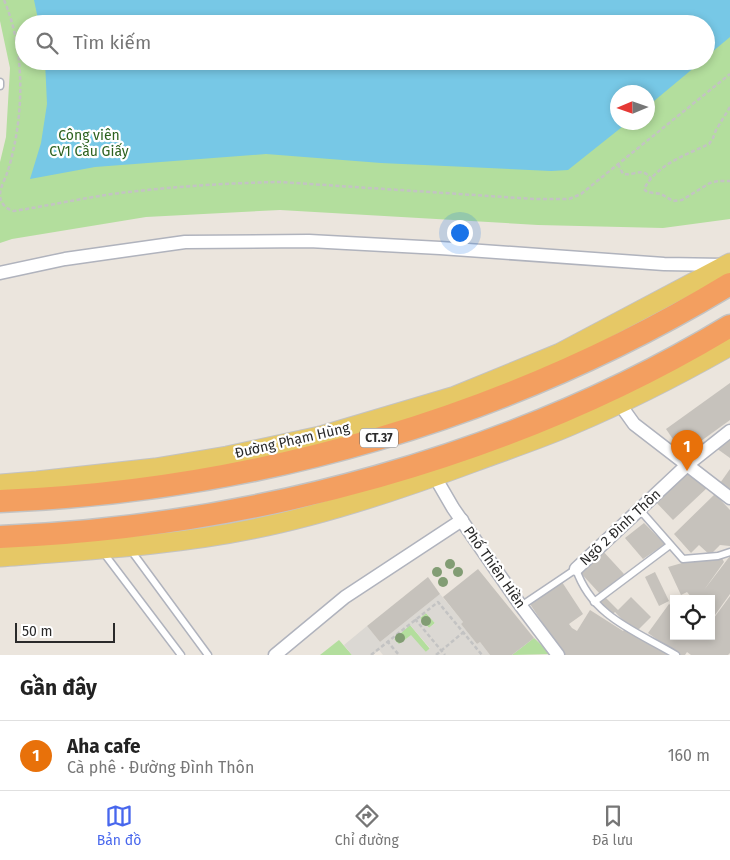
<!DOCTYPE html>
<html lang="vi">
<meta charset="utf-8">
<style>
body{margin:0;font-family:"Fira Sans",sans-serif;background:#f6f6f6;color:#222}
.controls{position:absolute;right:15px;bottom:15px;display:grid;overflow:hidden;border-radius:0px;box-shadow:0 2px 8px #0003}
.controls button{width:45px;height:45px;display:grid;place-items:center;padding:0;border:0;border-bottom:1px solid #e0e0e0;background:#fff;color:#222;font:25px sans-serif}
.compass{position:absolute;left:610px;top:85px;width:45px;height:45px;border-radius:50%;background:#fff;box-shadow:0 2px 8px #0003;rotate:268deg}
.scale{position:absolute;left:15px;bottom:12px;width:100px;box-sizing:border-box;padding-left:5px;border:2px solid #2a2a2a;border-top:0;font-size:14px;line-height:18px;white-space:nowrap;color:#2a2a2a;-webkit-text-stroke:4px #fff;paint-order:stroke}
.you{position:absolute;left:459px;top:232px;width:18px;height:18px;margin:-12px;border:4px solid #fff;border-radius:50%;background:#1a73e8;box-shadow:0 0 0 8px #1a73e833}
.badge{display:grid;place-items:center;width:32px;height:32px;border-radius:50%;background:#4867ed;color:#fff;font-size:16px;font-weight:700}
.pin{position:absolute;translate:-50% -41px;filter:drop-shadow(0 1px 2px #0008)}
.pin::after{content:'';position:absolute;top:26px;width:18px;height:15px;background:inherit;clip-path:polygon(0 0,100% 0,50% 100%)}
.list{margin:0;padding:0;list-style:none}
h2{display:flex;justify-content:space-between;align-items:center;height:65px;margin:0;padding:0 20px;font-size:21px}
h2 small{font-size:16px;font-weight:400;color:#767676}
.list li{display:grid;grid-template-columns:32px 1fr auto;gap:15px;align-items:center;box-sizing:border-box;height:70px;padding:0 20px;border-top:1px solid #e0e0e0}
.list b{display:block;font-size:19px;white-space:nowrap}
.list p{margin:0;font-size:16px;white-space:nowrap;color:#767676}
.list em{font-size:16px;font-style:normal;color:#767676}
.icon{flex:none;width:28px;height:28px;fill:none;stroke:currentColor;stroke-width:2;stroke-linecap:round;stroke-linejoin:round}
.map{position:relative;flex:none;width:730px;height:655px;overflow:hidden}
.search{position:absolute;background:#fff;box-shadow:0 2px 8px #0003;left:15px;right:15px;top:15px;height:55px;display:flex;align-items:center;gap:12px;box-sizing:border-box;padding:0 18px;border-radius:28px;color:#767676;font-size:19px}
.sheet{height:135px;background:#fff}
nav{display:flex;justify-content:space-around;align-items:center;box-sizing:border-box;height:70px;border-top:1px solid #e0e0e0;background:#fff;font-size:14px;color:#767676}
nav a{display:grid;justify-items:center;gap:2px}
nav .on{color:#4867ed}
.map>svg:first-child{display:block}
.green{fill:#b3de9d;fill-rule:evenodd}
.plaza{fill:#dbd8d3;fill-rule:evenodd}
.water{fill:#77c8e6}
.building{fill:#c6c2bc}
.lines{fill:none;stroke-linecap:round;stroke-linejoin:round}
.lane-casing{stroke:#b0b3bd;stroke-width:9}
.street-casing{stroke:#b0b3bd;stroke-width:15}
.primary-casing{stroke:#c3c3c3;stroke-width:21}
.highway-casing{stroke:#c3c3c3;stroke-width:25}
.path{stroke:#c3c3c3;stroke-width:2.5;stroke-dasharray:4 2.5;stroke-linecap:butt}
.lane{stroke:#fff;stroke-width:6}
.street{stroke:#fff;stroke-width:12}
.primary{stroke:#e6c866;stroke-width:19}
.highway{stroke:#f39f60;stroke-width:22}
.tree{fill:#829d74}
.labels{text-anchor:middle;stroke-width:4.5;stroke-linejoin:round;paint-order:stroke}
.shield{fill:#fff;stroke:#6a6a6a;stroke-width:1}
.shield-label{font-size:12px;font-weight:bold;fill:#2a2a2a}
.park-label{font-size:14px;fill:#2d621f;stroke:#fff}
.street-label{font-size:14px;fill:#2a2a2a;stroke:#fff}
</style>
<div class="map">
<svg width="730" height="655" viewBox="0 0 730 655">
<rect width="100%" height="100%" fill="#ebe5dd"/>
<g class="green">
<path d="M0,0H730V219L663,228L538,225L280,210L146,217L12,239L0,243V162L6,137L10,68L0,21ZM24,24H706V61H24ZM618,92H648V122H618Z"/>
<path d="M426,613L435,623L429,628L420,618Z"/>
<path d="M410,625L430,649L426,652L397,644L394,639Z"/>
<path d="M534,638L551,654L512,655Z"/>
<path d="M339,640L352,655H320Z"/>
</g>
<path class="plaza" d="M440,594L463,622L461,624L466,630L477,644L480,642L490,655H383L379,650L373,655H352L344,645L367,626L380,642ZM426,613L435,623L429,628L420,618ZM410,625L430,648L426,652L411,635L399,644L394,639Z"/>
<g class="water">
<path d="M34,0H730V37L706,57V24H39Z"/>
<path d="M45,61H702L648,106V92H618V122L627,123L568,170L551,171L381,163L266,154L95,167L30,179L41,143L47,104Z"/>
</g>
<g class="building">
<path d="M730,383V420L683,454L666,429Z"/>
<path d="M730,435V458L716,448Z"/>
<path d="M688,466L708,487L673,520L653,499Z"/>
<path d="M730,469V489L727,493L718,486Z"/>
<path d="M715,494L730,510V546L720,545L710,555L699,545L691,553L674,534Z"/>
<path d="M644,523L665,544L643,559L625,538Z"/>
<path d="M601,549L624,574L601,595L578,570Z"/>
<path d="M721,556L724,562L704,590L730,556V594L715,615L711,613V599H693L687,592L681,595L668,567L682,563Z"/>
<path d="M478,569L534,638L512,655H490L480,642L477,644L461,624L463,622L443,597Z"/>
<path d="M655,572L669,601L659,606L645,577Z"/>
<path d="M428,577L440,594L380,642L367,626Z"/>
<path d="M562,582L583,614L569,624L572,628L577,631L590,610L623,631L625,629L671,655H562L564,652L556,643L530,604Z"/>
<path d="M604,596L618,610L631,597L651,617L635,633L615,612L611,616L598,602Z"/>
<path d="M730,596V653L728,655H691L687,652L685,655H679L648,633L669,604L674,608V636L698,638L711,636V622Z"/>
</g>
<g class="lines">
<g class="lane-casing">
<g id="lane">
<path d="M0,82V86"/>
<path d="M640,510L683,559L718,556L730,552"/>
<path d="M130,549L208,655"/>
<path d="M103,552L181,655"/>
<path d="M594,602L670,545"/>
<path d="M521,606L576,569C592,617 636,631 676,655"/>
</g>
</g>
<g class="street-casing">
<g id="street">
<path d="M0,273L65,259L185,242L309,241L440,248L664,264L724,265"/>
<path d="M619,403L634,424L730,498"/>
<path d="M435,477L453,508L521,606L558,655"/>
<path d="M576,569L687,465L730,431"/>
<path d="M275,655L345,597L462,520"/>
</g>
</g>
<g class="primary-casing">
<g id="primary">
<path d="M0,484L37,481L155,468L227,456L320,436L455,396L560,353L730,263"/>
<path d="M0,557C84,550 170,546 253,529C328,514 402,489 474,462C506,450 540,439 572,425C626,402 679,375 730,346"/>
</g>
</g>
<g class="highway-casing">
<g id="highway">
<path d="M0,501C256,491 511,417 730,284"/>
<path d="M0,537C250,527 515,456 730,326"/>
</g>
</g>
<g class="path">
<path d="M4,0C23,44 24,100 14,147C12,156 10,165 7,173C5,180 0,187 0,195C0,203 6,209 14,211C46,206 79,199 112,194C168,187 224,183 280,182L534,199H569L581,194L730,74"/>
<path d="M730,107L716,130L713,138L709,144C686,155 657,164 644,189L647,192L661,194L673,201L682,200L710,183L718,181H730"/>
<path d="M618,164L623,174C636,176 642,166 651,179"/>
<path d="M415,619L445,655"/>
<path d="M387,641L399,655"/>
<path d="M371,655L438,602L482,655"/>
<path d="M436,655L466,630"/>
</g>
<use href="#lane" class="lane"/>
<use href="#street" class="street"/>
<use href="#primary" class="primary"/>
<use href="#highway" class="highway"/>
</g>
<g class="tree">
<circle cx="450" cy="564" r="5"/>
<circle cx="437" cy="572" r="5"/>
<circle cx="458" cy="572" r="5"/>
<circle cx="443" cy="582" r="5"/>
<circle cx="426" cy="621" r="5"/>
<circle cx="400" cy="638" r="5"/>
</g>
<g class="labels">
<rect class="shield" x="360" y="428.5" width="38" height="19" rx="4"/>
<g class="shield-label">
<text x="379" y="442">CT.37</text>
</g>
<g class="park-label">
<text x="89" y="140">Công viên<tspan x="89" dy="16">CV1 Cầu Giấy</tspan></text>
</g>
<g class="street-label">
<text transform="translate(292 440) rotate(-13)" y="5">Đường Phạm Hùng</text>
<text transform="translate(620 527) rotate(-43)" y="5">Ngõ 2 Đình Thôn</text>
<text transform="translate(495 567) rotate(55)" y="5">Phố Thiên Hiền</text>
</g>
</g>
</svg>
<div class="controls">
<button><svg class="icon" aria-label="locate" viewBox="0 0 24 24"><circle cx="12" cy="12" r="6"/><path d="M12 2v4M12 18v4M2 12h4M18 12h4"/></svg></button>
</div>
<svg class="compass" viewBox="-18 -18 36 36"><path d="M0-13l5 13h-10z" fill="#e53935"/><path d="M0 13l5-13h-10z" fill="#767676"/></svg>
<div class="scale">50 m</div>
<div class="you"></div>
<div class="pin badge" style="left:687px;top:471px;background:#e8710a">1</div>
<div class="search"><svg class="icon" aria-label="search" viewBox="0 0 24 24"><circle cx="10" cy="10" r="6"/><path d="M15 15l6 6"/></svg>Tìm kiếm</div>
</div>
<section class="sheet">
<h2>Gần đây<small></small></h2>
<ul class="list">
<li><span class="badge" style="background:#e8710a">1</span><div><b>Aha cafe</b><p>Cà phê · Đường Đình Thôn</p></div><em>160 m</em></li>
</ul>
</section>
<nav>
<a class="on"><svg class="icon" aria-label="map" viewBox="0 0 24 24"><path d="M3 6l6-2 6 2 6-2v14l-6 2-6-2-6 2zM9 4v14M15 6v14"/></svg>Bản đồ</a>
<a><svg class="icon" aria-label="directions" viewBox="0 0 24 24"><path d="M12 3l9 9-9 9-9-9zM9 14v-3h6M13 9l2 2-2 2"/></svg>Chỉ đường</a>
<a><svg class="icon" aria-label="saved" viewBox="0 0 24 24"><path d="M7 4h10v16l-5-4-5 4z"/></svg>Đã lưu</a>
</nav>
